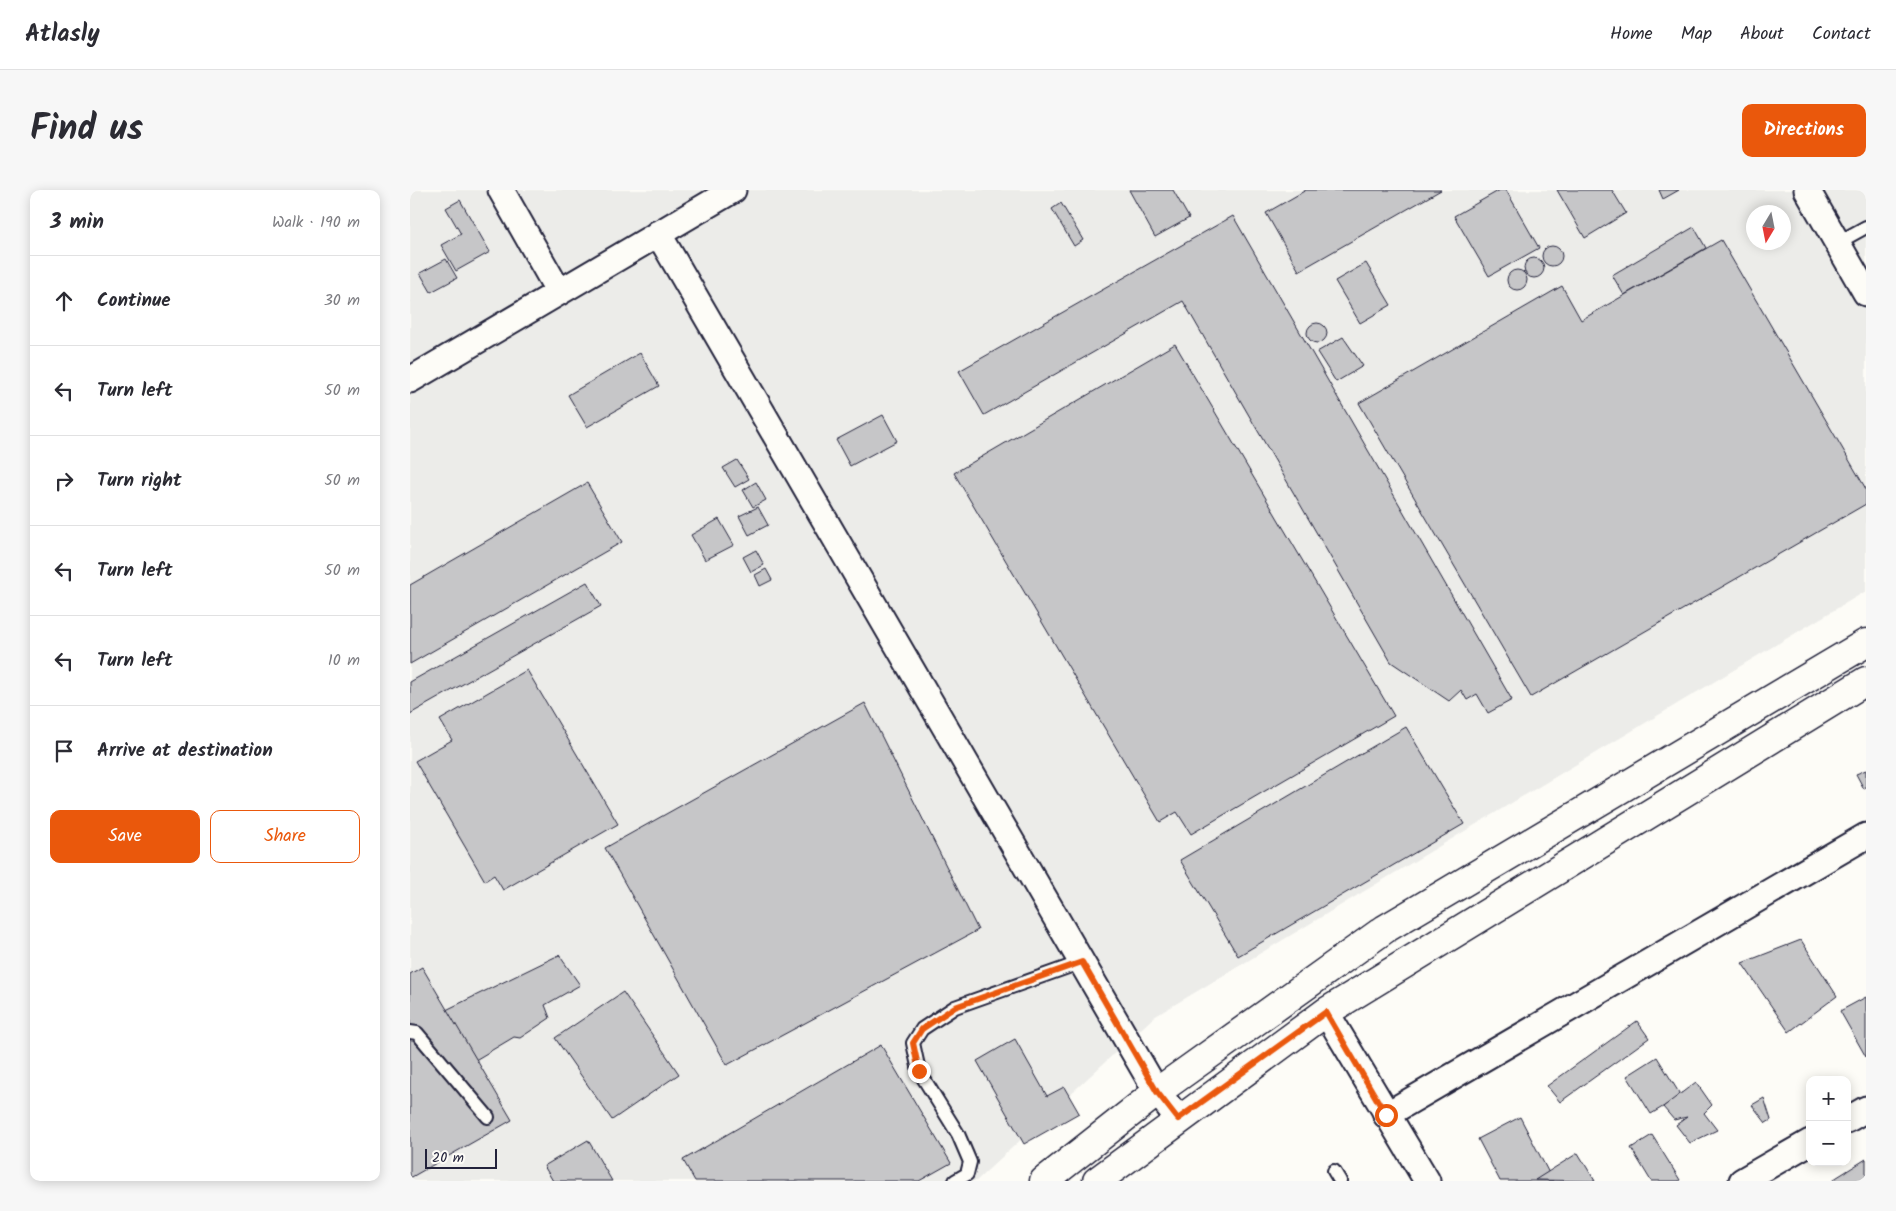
<!DOCTYPE html>
<meta charset="utf-8">
<style>
body{margin:0;font-family:Kalam,sans-serif;background:#f7f7f7;color:#2b2b33}
.controls{position:absolute;right:15px;bottom:15px;display:grid;overflow:hidden;border-radius:10px;box-shadow:0 2px 12px #0003}
.controls button{width:45px;height:45px;display:grid;place-items:center;padding:0;border:0;border-bottom:1px solid #e1e1e2;background:#fff;color:#2b2b33;font:25px sans-serif}
.compass{position:absolute;left:1336px;top:15px;width:45px;height:45px;border-radius:50%;background:#fff;box-shadow:0 2px 12px #0003;rotate:190deg}
.scale{position:absolute;left:15px;bottom:12px;width:72px;box-sizing:border-box;padding-left:5px;border:2px solid #22223b;border-top:0;font-size:14px;line-height:18px;white-space:nowrap;color:#22223b;-webkit-text-stroke:4px #fdfcf7;paint-order:stroke}
.stop{position:absolute;width:15px;height:15px;margin:-11px;border:4px solid #ea580c;border-radius:50%;background:#fff}
.stop.end{background:#ea580c;border-color:#fff;box-shadow:0 1px 5px #0008}
.list{margin:0;padding:0;list-style:none}
h2{display:flex;justify-content:space-between;align-items:center;height:65px;margin:0;padding:0 20px;font-size:21px}
h2 small{font-size:16px;font-weight:400;color:#7c7c81}
.list li{display:grid;grid-template-columns:32px 1fr auto;gap:15px;align-items:center;box-sizing:border-box;height:90px;padding:0 20px;border-top:1px solid #e1e1e2}
.list b{display:block;font-size:19px;white-space:nowrap}
.list em{font-size:16px;font-style:normal;color:#7c7c81}
.actions{display:flex;gap:10px;padding:15px 20px}
.actions a{flex:1;padding:11px 0;border:1px solid #ea580c;border-radius:10px;text-align:center;font-size:18px;color:#ea580c}
.actions .main{background:#ea580c;color:#fff}
.icon{flex:none;width:28px;height:28px;fill:none;stroke:currentColor;stroke-width:2;stroke-linecap:round;stroke-linejoin:round}
.map{position:relative;flex:none;width:1456px;height:991px;overflow:hidden;border-radius:10px}
header{display:flex;align-items:center;gap:30px;box-sizing:border-box;height:70px;padding:0 25px;background:#fff;border-bottom:1px solid #e1e1e2}
header strong{font-size:24px}
nav{display:flex;gap:28px;margin-inline-start:auto;font-size:18px}
.intro{display:flex;align-items:center;justify-content:space-between;box-sizing:border-box;height:120px;padding:0 30px}
h1{margin:0;font-size:35px}
.button{padding:12px 22px;border-radius:10px;background:#ea580c;color:#fff;font-size:18px;font-weight:700}
main{display:flex;gap:30px;padding:0 30px}
aside{flex:1;background:#fff;border-radius:10px;box-shadow:0 2px 12px #0003}
.map>svg:first-child{display:block}
.built{fill:#ecece9;fill-rule:evenodd}
.building{fill:#c6c6c8;stroke:#22223b}
.lines{fill:none;stroke-linecap:round;stroke-linejoin:round}
.service-casing{stroke:#22223b;stroke-width:16}
.minor-casing{stroke:#22223b;stroke-width:29}
.primary-casing{stroke:#22223b;stroke-width:31}
.service{stroke:#fdfcf7;stroke-width:12}
.minor{stroke:#fdfcf7;stroke-width:25}
.primary{stroke:#fdfcf7;stroke-width:28}
.route{stroke:#ea580c;stroke-width:6}
</style>
<header>
<strong>Atlasly</strong>
<nav><a>Home</a><a>Map</a><a>About</a><a>Contact</a></nav>
</header>
<div class="intro"><h1>Find us</h1><a class="button">Directions</a></div>
<main>
<aside>
<h2>3 min<small>Walk · 190 m</small></h2>
<ul class="list">
<li><svg class="icon" aria-label="ahead" viewBox="0 0 24 24"><path d="M12 20V5M6 11l6-6 6 6"/></svg><div><b>Continue</b></div><em>30 m</em></li>
<li><svg class="icon" aria-label="left" viewBox="0 0 24 24"><path d="M17 20v-9H6M10 6l-5 5 5 5"/></svg><div><b>Turn left</b></div><em>50 m</em></li>
<li><svg class="icon" aria-label="right" viewBox="0 0 24 24"><path d="M7 20v-9h11M14 6l5 5-5 5"/></svg><div><b>Turn right</b></div><em>50 m</em></li>
<li><svg class="icon" aria-label="left" viewBox="0 0 24 24"><path d="M17 20v-9H6M10 6l-5 5 5 5"/></svg><div><b>Turn left</b></div><em>50 m</em></li>
<li><svg class="icon" aria-label="left" viewBox="0 0 24 24"><path d="M17 20v-9H6M10 6l-5 5 5 5"/></svg><div><b>Turn left</b></div><em>10 m</em></li>
<li><svg class="icon" aria-label="arrive" viewBox="0 0 24 24"><path d="M6 21V4h12l-3 4 3 4H6"/></svg><div><b>Arrive at destination</b></div></li>
</ul>
<div class="actions"><a class="main">Save</a><a>Share</a></div>
</aside>
<div class="map">
<svg width="1456" height="991" viewBox="0 0 1456 991">
<rect width="100%" height="100%" fill="#fdfcf7"/>
<filter id="ink" filterUnits="userSpaceOnUse"><feTurbulence type="fractalNoise" baseFrequency=".02" numOctaves="2"/><feDisplacementMap in="SourceGraphic" scale="10" xChannelSelector="R" yChannelSelector="G"/><feConvolveMatrix kernelMatrix="1 2 1 2 8 2 1 2 1" color-interpolation-filters="sRGB"/></filter>
<g filter="url(#ink)">
<path class="built" d="M0,0H1456V401L744,827L566,991H0ZM1344,22H1374V52H1344Z"/>
<g class="building">
<path d="M719,0H763L779,28L745,47Z"/>
<path d="M896,0H1031L889,81L856,23Z"/>
<path d="M1090,0H1096L1129,58L1079,86L1044,26Z"/>
<path d="M1147,0H1202L1216,23L1175,48Z"/>
<path d="M1249,0H1269L1253,9Z"/>
<path d="M50,10L80,62L46,81L31,55L51,44L36,18Z"/>
<path d="M651,13L673,50L664,56L642,19Z"/>
<path d="M823,26L1102,510L1078,523L1067,504L1057,510L1051,500L1039,511L981,472L773,111L574,225L549,181Z"/>
<path d="M1284,37L1296,58L1214,105L1202,85Z"/>
<path d="M1311,50L1456,299V314L1121,507L949,213L1152,96L1171,130Z"/>
<circle cx="1142" cy="66" r="10"/>
<circle cx="1124" cy="78" r="10"/>
<path d="M36,69L47,88L21,102L10,83Z"/>
<path d="M956,73L981,115L950,133L925,91Z"/>
<circle cx="1107" cy="90" r="10"/>
<circle cx="907" cy="143" r="10"/>
<path d="M933,147L953,176L926,192L907,162Z"/>
<path d="M765,154L984,526L781,644L767,622L750,632L544,283Z"/>
<path d="M230,163L249,196L177,237L158,205Z"/>
<path d="M473,225L487,251L440,276L426,250Z"/>
<path d="M327,270L339,289L325,297L313,278Z"/>
<path d="M346,292L356,310L343,317L333,300Z"/>
<path d="M177,293L212,352L0,474V395Z"/>
<path d="M348,317L358,335L339,345L329,326Z"/>
<path d="M309,329L324,355L295,370L281,345Z"/>
<path d="M346,360L354,375L341,382L333,367Z"/>
<path d="M356,379L362,390L350,396L345,385Z"/>
<path d="M177,392L191,416L0,524V492Z"/>
<path d="M117,480L208,634L93,700L84,685L75,691L5,571L42,550L30,530Z"/>
<path d="M455,513L568,740L317,875L195,658Z"/>
<path d="M996,537L1054,634L828,766L770,670Z"/>
<path d="M1456,580V598L1454,599L1446,584Z"/>
<path d="M1391,750L1427,806L1379,842L1332,773Z"/>
<path d="M149,765L170,795L135,815L140,828L110,848L104,847L62,872L34,821Z"/>
<path d="M12,777L102,930L0,988V784Z"/>
<path d="M213,802L269,884L202,930L145,848Z"/>
<path d="M1456,807V867L1430,821Z"/>
<path d="M1227,831L1239,848L1150,912L1137,896Z"/>
<path d="M605,849L637,906L654,897L669,923L614,954L567,871Z"/>
<path d="M471,855L541,973L509,991H285L273,970Z"/>
<path d="M1247,867L1271,906L1241,924L1217,886Z"/>
<path d="M1286,892L1302,915L1294,923L1307,940L1280,953L1266,935L1277,927L1264,930L1253,917Z"/>
<path d="M1354,908L1361,930L1356,933L1342,915Z"/>
<path d="M1110,927L1143,991H1090L1068,949Z"/>
<path d="M1242,945L1270,990L1268,991H1241L1221,958Z"/>
<path d="M178,950L202,991H143L134,976Z"/>
<path d="M1168,963L1185,991L1125,990Z"/>
<path d="M1456,969V991H1425L1424,989Z"/>
</g>
<g class="lines">
<g class="service-casing">
<g id="service">
<path d="M1427,53L1456,37"/>
<path d="M0,842L7,843L78,927"/>
<path d="M924,981L930,991"/>
<path d="M545,991L557,984L560,972L548,944L509,881L503,853L512,839L545,817L672,772"/>
</g>
</g>
<g class="minor-casing">
<g id="minor">
<path d="M91,0L149,102"/>
<path d="M1397,0L1456,103"/>
<path d="M248,43L747,902L769,929"/>
<path d="M0,190L323,0"/>
<path d="M916,822L1017,991"/>
<path d="M976,925L1456,646"/>
<path d="M1437,930L1456,919"/>
<path d="M1332,991L1400,952"/>
</g>
</g>
<g class="primary-casing">
<g id="primary">
<path d="M634,991L747,902L975,739L1456,453"/>
<path d="M687,991L916,822L1456,491"/>
</g>
</g>
<use href="#service" class="service"/>
<use href="#minor" class="minor"/>
<use href="#primary" class="primary"/>
</g>
</g>
<g class="lines" filter="url(#ink)">
<path class="route" d="M509,881L503,853L512,839L545,817L672,772L747,902L768,929L916,822L976,925"/>
</g>
</svg>
<div class="controls">
<button>+</button>
<button>−</button>
</div>
<svg class="compass" viewBox="-18 -18 36 36"><path d="M0-13l5 13h-10z" fill="#e53935"/><path d="M0 13l5-13h-10z" fill="#7c7c81"/></svg>
<div class="scale">20 m</div>
<div class="stop" style="left:976px;top:925px"></div>
<div class="stop end" style="left:509px;top:881px"></div>
</div>
</main>
